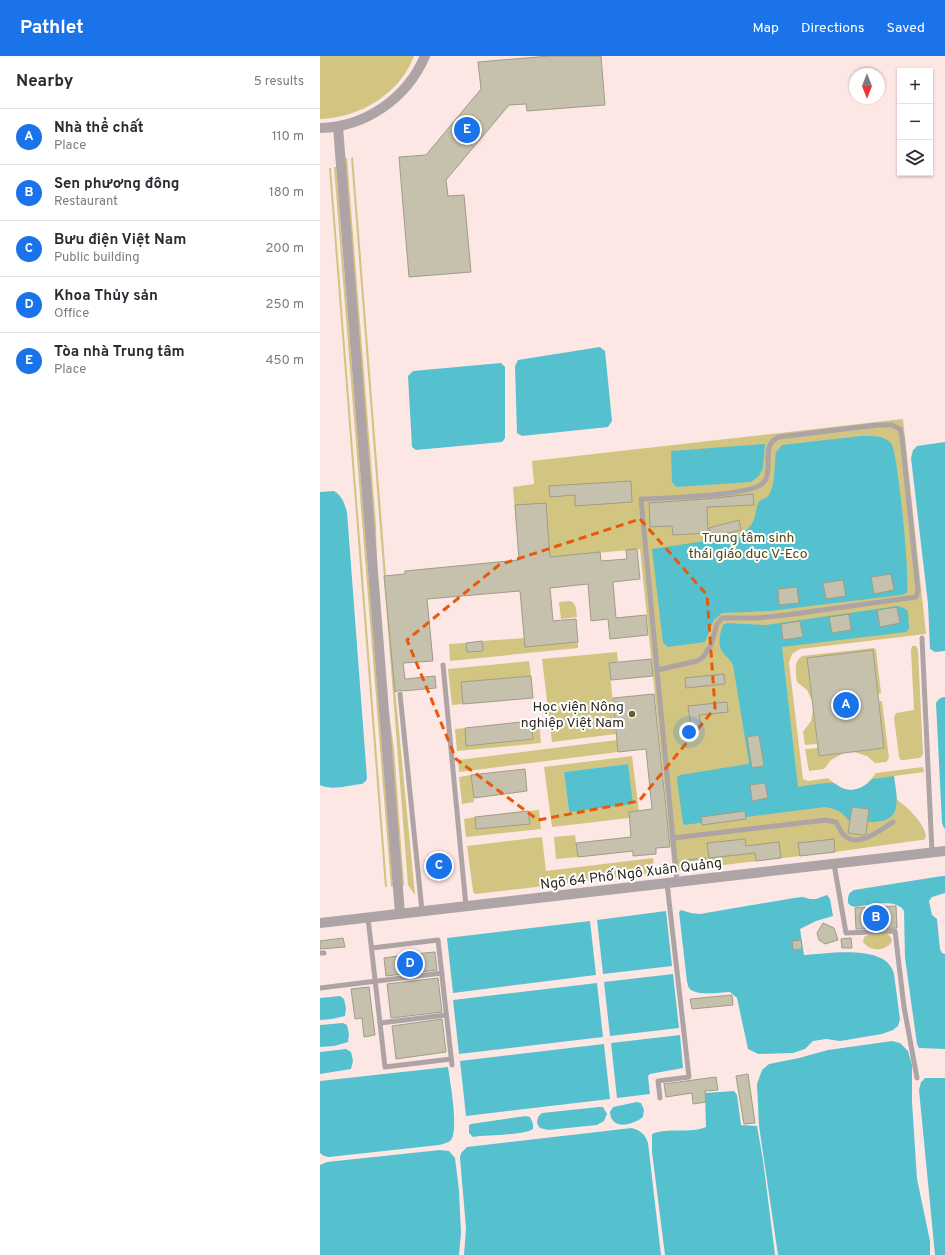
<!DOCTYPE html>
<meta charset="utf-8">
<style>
body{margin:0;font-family:Overpass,sans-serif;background:#f2f2f3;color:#2b2b33}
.controls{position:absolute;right:12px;top:12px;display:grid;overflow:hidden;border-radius:0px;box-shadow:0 1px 3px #0004}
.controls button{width:36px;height:36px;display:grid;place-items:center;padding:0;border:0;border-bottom:1px solid #e1e1e2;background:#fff;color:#2b2b33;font:20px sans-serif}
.compass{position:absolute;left:529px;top:12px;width:36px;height:36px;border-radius:50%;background:#fff;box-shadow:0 1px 3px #0004;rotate:180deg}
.you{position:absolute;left:369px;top:676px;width:14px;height:14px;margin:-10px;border:3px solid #fff;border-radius:50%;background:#1a73e8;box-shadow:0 0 0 6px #1a73e833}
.badge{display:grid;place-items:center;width:26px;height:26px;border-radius:50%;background:#1a73e8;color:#fff;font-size:13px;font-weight:700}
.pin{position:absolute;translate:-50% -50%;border:2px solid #fff;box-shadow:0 1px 4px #0006}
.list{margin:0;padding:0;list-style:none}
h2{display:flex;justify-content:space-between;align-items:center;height:52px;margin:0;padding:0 16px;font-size:17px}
h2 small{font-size:13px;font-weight:400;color:#7c7c81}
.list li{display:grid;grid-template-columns:26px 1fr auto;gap:12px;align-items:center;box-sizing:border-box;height:56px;padding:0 16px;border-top:1px solid #e1e1e2}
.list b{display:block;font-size:15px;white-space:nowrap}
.list p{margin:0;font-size:13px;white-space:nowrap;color:#7c7c81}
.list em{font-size:13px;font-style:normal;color:#7c7c81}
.icon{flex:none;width:22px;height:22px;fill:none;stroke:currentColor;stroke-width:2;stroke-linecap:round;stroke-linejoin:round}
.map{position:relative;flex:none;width:625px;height:1199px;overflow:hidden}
header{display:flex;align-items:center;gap:24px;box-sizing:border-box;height:56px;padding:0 20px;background:#1a73e8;color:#fff}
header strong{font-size:19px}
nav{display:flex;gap:22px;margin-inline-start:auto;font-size:14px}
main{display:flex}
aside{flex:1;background:#fff}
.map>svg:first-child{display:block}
.education{fill:#fde7e4;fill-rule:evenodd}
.green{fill:#d2c581;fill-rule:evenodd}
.water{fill:#56c1ce}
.building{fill:#c5c1ad;stroke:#9f9c88}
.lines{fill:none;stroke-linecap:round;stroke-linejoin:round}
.service{stroke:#aea4a6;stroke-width:5}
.minor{stroke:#aea4a6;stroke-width:10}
.marked{fill:none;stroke:#e8590c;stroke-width:3;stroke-dasharray:8 5;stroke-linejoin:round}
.poi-dot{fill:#6e5b2a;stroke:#fff;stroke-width:1.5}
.labels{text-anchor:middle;stroke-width:4;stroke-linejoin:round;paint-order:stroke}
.park-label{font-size:14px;fill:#53490b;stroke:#fff}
.poi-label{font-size:14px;fill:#2b2a22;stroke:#fff;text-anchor:end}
.street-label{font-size:14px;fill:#2b2a22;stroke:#fff}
</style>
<header>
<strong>Pathlet</strong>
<nav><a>Map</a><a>Directions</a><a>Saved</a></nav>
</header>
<main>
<aside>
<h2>Nearby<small>5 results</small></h2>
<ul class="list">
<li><span class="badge">A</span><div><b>Nhà thể chất</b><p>Place</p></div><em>110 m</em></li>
<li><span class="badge">B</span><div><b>Sen phương đông</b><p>Restaurant</p></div><em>180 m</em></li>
<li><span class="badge">C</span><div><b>Bưu điện Việt Nam</b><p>Public building</p></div><em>200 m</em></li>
<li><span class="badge">D</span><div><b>Khoa Thủy sản</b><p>Office</p></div><em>250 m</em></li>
<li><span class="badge">E</span><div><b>Tòa nhà Trung tâm</b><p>Place</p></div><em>450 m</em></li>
</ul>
</aside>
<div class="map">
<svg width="625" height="1199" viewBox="0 0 625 1199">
<rect width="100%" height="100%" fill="#fbf8e2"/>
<path class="education" d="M0,0H625V1199H0ZM580,15H610V117H580ZM535,18H559V42H535Z"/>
<g class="green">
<path d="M0,0H94C80,38 39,62 0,63Z"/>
<path d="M33,101L66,520H64L95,839L88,829L31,102Z"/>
<path d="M25,102H27L56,469L57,513Z"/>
<path d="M14,111H16L73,830L71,831Z"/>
<path d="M9,112H11L60,739L67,831H65Z"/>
<path d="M583,363L606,578L480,593L472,598L469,607L483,723L488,725L508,722C527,739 541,738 556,717L603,711L604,716L574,720L577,744C587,750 606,769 606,781L604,784H601L515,796L353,815L320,493L199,504L193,431L214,428L212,405Z"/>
<path d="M250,545C257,547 256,555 257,561L241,563L239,546Z"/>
<path d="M204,582L258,586V592L130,605L129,588L146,587L147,596L163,595L162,585Z"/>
<path d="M592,590H596L598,594L603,698L601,701L599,702L584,704H581L579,701L574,662L576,657L594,654L591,595Z"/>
<path d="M554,592L556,594L561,637L558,638L553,594L487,602L492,645L487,634L477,626C476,616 473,606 482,600Z"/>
<path d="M297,596L298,606L289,607L296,678L232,686L222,603Z"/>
<path d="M209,605L211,620L141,626L143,648L132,649L128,613Z"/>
<path d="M559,645H562L569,702L566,706L555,707L547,700L534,696L564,692Z"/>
<path d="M68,650L74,693L84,829L82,830Z"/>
<path d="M493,653L497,688L485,689L483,676L491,665Z"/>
<path d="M211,665H219L221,687L137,695L135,673L145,672L147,689L213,683Z"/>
<path d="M297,684L298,696L139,716L138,704Z"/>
<path d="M498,692L499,700L524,697L511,704L504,713L489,715L485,693Z"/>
<path d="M312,700L319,755L309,756V762L232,771L224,711ZM308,708L249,756L244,716Z"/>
<path d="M151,719L154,746L142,748L139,721Z"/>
<path d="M219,754L221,773L146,781L144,763L155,761L156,773L209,768L208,755Z"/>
<path d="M255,779L258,801L236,803L234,781Z"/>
<path d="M222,781L226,815L333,802L335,817L155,838L153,835L147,790Z"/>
<path d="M564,877C569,878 571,880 572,885C566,896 550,896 543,886L544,881C550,877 557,877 564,877Z"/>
</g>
<g class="water">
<path d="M280,291L285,295L292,365L288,371L202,380L197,377L195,310L198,304Z"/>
<path d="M181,307L185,311V382L182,386L96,394L92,391L88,320L93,315Z"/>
<path d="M541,380C550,380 564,379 571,387C578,395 590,523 587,537L581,539L450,555L402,557L394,564L385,586L348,591L343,587L332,493L411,481C422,478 432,473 435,460C436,456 436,452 438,448C440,442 446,444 449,439C456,426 454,409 456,396L462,389Z"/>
<path d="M625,386V595L615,596L610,593L608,548L591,402L593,394L597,390Z"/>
<path d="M445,388L443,412L439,420L431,426L356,431L352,426L351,395Z"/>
<path d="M14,435C22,440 24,446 27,456L47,722L46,725L42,728C29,729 12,735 0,729V436Z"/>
<path d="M578,550L584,552L588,555L589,573L586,576L462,591L478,731C484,730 509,726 513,727C517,728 520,732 524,733C535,736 545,731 552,723L574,720C575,730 578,741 576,751C573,772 542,765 528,764C522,755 515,753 505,751L364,769L363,767L357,724V721L360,719L428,708L429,707L413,609C411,604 406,601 403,597C397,590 400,577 403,569L407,567L446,569Z"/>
<path d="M623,641H625V773L624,772L622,767L616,647L619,643Z"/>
<path d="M308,708L313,748L249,756L244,716Z"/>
<path d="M622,820H625V837L612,841L609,845L612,859L617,863L620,893L622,897L625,898V993L599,992L597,988L585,902L584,855C577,842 549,849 536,851L531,850L528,847C528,840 528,837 534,834Z"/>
<path d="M507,839L510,843L513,860L496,865L480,873L484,899C507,898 567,887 574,918L580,963L578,970L573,974L562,978L520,985L506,983L493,985L485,993L473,997L438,998L428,993L417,942L410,936C400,936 376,941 369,932C368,931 368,928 367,926L359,856L361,854L371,857L380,858L474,842L483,841L490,843H496Z"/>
<path d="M346,855L352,910L283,918L277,864Z"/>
<path d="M270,865L276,919L133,937L127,882Z"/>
<path d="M353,918L359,972L290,980L284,926Z"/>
<path d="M277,927L283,981L139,998L133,944Z"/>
<path d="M20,940L24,943L26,952L25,960L12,963L0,964V942Z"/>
<path d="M23,967L27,969L29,978L28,986L14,990L0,991V969Z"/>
<path d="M360,979L363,1012L330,1018L328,1020L330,1038L297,1042L291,987Z"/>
<path d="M572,985L580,987L588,995L592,1009V1046L597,1123L610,1185V1199H458L439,1070L437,1028L442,1014L449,1008L479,1002L508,994Z"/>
<path d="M284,988L290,1043L146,1060L140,1005Z"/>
<path d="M26,993L31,996L33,1005L31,1013L0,1018V996Z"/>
<path d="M128,1011C130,1025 139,1074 131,1084C128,1087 123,1088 119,1089L9,1101L4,1100L0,1097V1025Z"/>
<path d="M605,1022H625V1199H615L599,1034L601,1026Z"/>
<path d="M414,1035L417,1039L421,1069L437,1070L443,1104L455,1199H345L332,1096V1078C349,1071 369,1078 386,1071L385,1037Z"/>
<path d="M317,1046L321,1047L324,1054L323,1061C313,1069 291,1075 290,1056L293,1051Z"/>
<path d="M279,1051H283L287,1058L284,1065L277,1069L228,1074L220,1072C215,1067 217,1061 222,1057Z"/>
<path d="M206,1060L210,1061L213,1068V1073C204,1080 167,1078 153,1081L149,1077V1069L151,1068Z"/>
<path d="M312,1072C321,1075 325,1078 328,1087L341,1199H144L146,1172L140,1102L141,1097L147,1091Z"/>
<path d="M120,1094L129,1095L135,1102L139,1134L141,1177L139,1199H0V1109L7,1106Z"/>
</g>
<g class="building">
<path d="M230,0H281L285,49L207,55L206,48L189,49L126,124L128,140L144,139L151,216L89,221L79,101L106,99L161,33L158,6Z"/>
<path d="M311,425L312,446L255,450V439L230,441L229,430Z"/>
<path d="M433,438L434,449L387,451L388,477L353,479L352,470L330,471L329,447L386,443Z"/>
<path d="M226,447L230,501L280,496L281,505L307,503L306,494L317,493L320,523L293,526L296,562L326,559L328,579L290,583L288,563L271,565L268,528L230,532L233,565L256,563L258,586L205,591L200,535L107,543L113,605L83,607L85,623L115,620L116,632L82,635L80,634L75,636L64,520L85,518V515L199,504L195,449Z"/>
<path d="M419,464L421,474L391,481L389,472Z"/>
<path d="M571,518L574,534L554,538L551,521Z"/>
<path d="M523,524L526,540L506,543L503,527Z"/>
<path d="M477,531L479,547L459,549L458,533Z"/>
<path d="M577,551L580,567L560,571L557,554Z"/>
<path d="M529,558L531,574L512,577L509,561Z"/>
<path d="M480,565L483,581L463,584L461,568Z"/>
<path d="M162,585L163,595L147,596L146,587Z"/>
<path d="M553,594L564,692L499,700L487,602Z"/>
<path d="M331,603L333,620L291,624L289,607Z"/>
<path d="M404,618L405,628L366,632L365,622Z"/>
<path d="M211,620L213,642L143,648L141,626Z"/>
<path d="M334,638L350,791L336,792V798L313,800V795L258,801L256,787L311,781L309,756L332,753L326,693L298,696L293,642Z"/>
<path d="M407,646L408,656L379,659L381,671L371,672L368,650Z"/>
<path d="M211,665L213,683L146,690L145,672Z"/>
<path d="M439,679L444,710L432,712L427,681Z"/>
<path d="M205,713L207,735L154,742L151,719Z"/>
<path d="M445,727L448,742L432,745L430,729Z"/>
<path d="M532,751L549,753L546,778L543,779L528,777Z"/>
<path d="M208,755L210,768L156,773L155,761Z"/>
<path d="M425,755L426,763L382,769L381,761Z"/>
<path d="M425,783L426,790L459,786L461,802L436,805L435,797L389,802L387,787Z"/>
<path d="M514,783L515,796L480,800L478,787Z"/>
<path d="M386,802L387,811L367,813L366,804Z"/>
<path d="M576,850L577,872L536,873L535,852Z"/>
<path d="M503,867L514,872L518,884L505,888L499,884L497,877Z"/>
<path d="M23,882L25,891L0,893V885Z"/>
<path d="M531,882L532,892H522L521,883Z"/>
<path d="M481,884L482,893L473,894L472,885Z"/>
<path d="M94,896V898L115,896L117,914L66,920L64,902L85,899L84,897Z"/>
<path d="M118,922L122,956L71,962L67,928Z"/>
<path d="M49,931L55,979L44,981L42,962L35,963L31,933Z"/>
<path d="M412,939L413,949L372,953L370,943Z"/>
<path d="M122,963L126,996L76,1003L72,970Z"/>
<path d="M428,1018L435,1067L424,1068L416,1020Z"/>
<path d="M396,1021L398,1034L385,1035L386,1046L373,1048L372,1037L346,1041L344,1028Z"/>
</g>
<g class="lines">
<g class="service">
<path d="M602,582L612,796"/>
<path d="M123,609L146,850"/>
<path d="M337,614L377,605L383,601L391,589L397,568L402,562H437L466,559L596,541L598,535L582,381L580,373L572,369H557L459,381C439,389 455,414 443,427C432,440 342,442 321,443L357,826"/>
<path d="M80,638L102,855"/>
<path d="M353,782L506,764L516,766C519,770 520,776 524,779C538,793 560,774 573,766"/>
<path d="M514,808L526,877L575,875L584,951L597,1022"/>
<path d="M48,862L65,1011L131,1003"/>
<path d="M52,892L118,884L132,1009"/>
<path d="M0,897H4"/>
<path d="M0,932L122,917"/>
<path d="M60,967L126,959"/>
<path d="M340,1042L338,1025L369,1021L347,827"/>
</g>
<g class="minor">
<path d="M18,71L80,858"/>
<path d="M0,72C46,71 87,42 105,0"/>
<path d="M0,867L625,795"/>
</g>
</g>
<path class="marked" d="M320,463L387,539L395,652L319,745L218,764L136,703L87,584L179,509Z"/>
<circle class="poi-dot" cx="312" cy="658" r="4"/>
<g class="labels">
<g class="park-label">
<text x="428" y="486">Trung tâm sinh<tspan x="428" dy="16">thái giáo dục V-Eco</tspan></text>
</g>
<g class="poi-label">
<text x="304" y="655">Học viện Nông<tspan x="304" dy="16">nghiệp Việt Nam</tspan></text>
</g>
<g class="street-label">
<text transform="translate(311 817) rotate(-7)" y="5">Ngõ 64 Phố Ngô Xuân Quảng</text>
</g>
</g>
</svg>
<div class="controls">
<button>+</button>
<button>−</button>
<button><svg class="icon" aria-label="layers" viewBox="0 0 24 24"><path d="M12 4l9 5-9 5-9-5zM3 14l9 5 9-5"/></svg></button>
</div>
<svg class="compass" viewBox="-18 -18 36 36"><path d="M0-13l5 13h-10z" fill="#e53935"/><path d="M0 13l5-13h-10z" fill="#7c7c81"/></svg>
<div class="you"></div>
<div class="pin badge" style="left:526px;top:649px">A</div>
<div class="pin badge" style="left:556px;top:862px">B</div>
<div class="pin badge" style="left:119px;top:810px">C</div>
<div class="pin badge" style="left:90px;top:908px">D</div>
<div class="pin badge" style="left:147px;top:74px">E</div>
</div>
</main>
